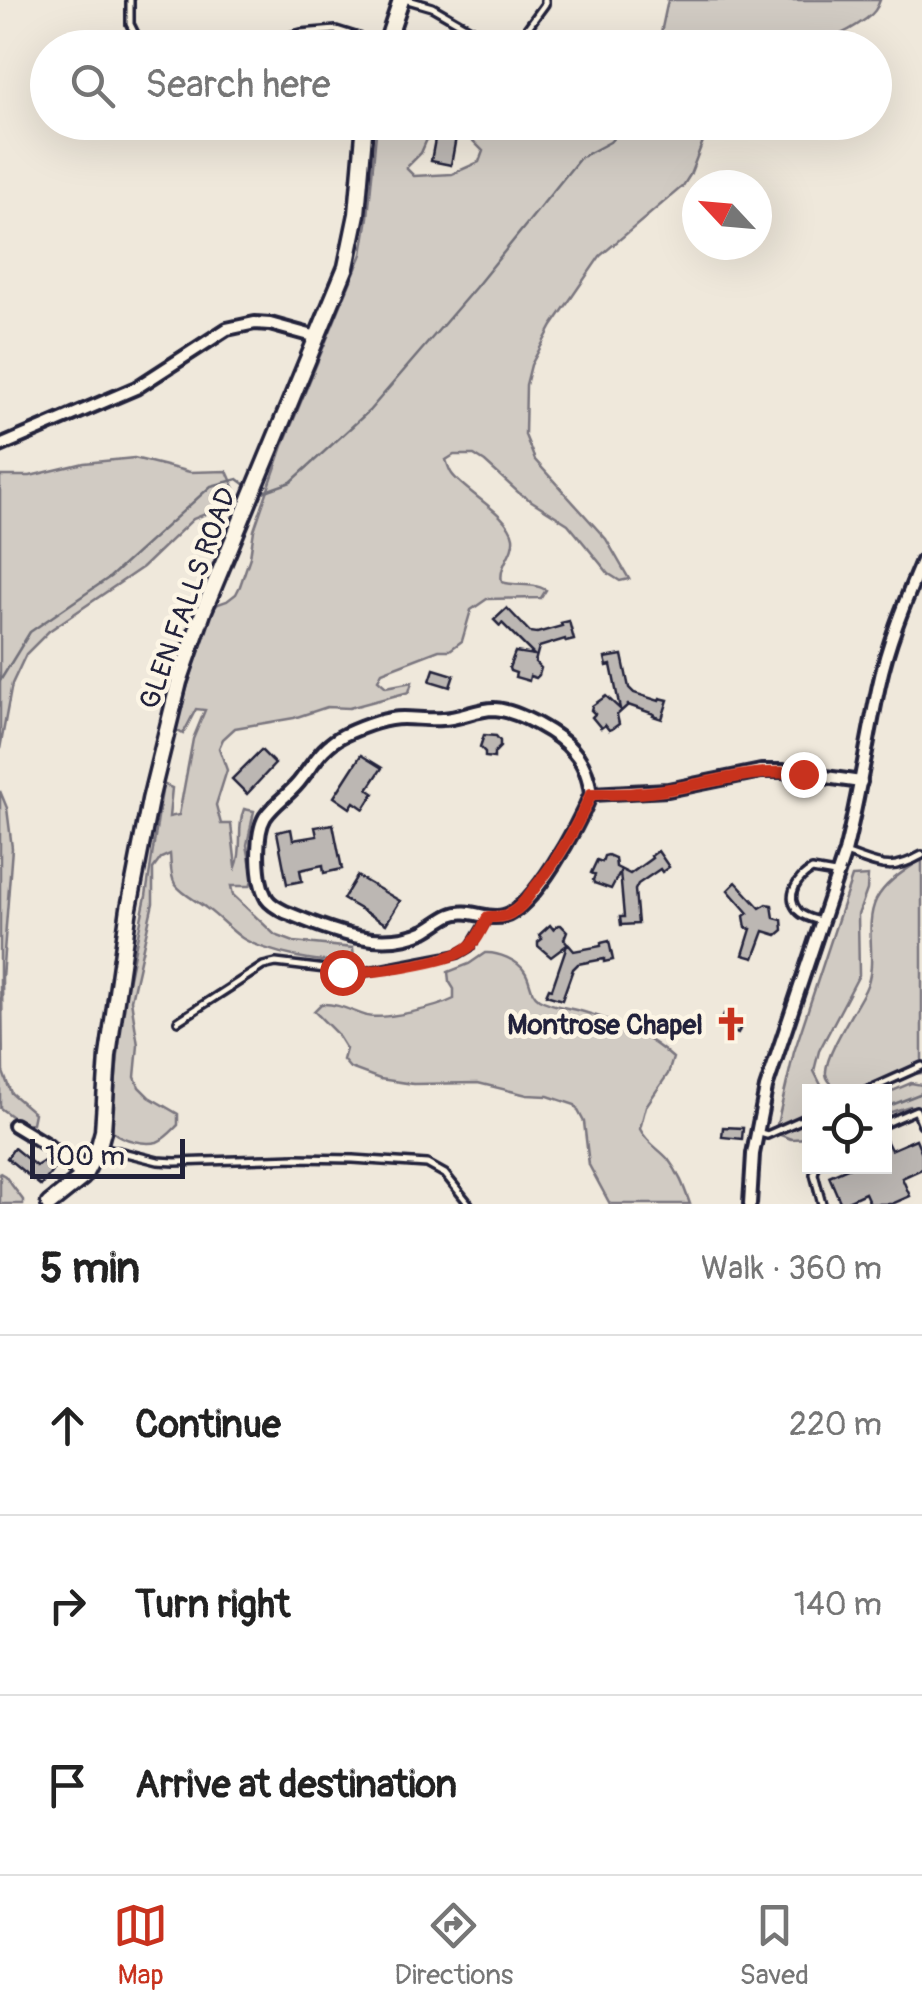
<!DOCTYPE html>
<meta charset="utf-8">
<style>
body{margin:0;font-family:Pangolin,sans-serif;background:#f2f2f2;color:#222}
.controls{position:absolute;right:30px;bottom:30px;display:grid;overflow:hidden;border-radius:0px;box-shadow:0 10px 40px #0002}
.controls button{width:90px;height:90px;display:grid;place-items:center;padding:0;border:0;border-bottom:2px solid #e0e0e0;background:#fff;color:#222;font:50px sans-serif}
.compass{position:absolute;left:682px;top:170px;width:90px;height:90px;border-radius:50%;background:#fff;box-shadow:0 10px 40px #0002;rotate:296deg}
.scale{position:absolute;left:30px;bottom:25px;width:155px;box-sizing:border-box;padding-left:10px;border:5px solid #22223b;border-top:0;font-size:28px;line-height:35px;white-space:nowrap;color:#22223b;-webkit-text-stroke:8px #fcf5e5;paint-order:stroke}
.stop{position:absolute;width:30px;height:30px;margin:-22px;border:8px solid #c8321e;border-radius:50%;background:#fff}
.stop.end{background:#c8321e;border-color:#fff;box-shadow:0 2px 10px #0008}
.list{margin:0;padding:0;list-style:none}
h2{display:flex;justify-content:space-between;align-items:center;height:130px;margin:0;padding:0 40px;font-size:42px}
h2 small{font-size:32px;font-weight:400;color:#767676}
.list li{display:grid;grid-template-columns:65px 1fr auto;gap:30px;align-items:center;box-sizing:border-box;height:180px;padding:0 40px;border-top:2px solid #e0e0e0}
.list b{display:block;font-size:38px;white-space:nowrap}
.list em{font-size:32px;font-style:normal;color:#767676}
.icon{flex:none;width:55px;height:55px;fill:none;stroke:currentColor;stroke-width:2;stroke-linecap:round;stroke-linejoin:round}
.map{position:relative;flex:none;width:922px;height:1204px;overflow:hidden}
.search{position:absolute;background:#fff;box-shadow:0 10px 40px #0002;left:30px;right:30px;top:30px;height:110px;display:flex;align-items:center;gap:25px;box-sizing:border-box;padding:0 35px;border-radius:55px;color:#767676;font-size:38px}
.sheet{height:670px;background:#fff}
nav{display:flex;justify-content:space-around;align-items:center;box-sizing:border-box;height:140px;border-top:2px solid #e0e0e0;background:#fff;font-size:28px;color:#767676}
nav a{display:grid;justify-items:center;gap:5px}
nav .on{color:#c8321e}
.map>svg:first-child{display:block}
.green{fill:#d1cbc3;stroke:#7a767f;stroke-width:2.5}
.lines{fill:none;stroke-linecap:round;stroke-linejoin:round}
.stream{stroke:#716f79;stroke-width:2.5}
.building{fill:#bcb7b3;stroke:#22223b;stroke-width:2.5}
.lane-casing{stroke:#22223b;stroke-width:12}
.street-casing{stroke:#22223b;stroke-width:18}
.secondary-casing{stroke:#22223b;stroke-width:21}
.lane{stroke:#fcf5e5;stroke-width:5}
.street{stroke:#fcf5e5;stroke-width:10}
.secondary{stroke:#fcf5e5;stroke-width:14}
.route{stroke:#c8321e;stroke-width:12}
.labels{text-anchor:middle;stroke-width:9;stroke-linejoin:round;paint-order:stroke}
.street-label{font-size:28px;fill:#22223b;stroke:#fcf5e5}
.poi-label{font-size:28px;font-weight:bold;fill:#22223b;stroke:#fcf5e5;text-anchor:end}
</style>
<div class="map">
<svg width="922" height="1204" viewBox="0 0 922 1204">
<rect width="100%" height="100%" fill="#efe8db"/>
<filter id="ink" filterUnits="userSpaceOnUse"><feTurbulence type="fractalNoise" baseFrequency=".01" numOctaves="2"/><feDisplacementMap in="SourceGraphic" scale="20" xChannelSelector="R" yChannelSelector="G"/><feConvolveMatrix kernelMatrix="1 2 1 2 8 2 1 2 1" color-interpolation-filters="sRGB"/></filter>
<g filter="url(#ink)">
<g class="green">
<path d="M668,0H880C877,9 874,13 866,19C838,39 830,39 796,41L791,47H658Z"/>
<path d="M377,123H434L421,153L406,168L414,176L452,174L479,162L483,151L473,141L471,123H710L690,175L683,186L600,256L552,326L531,365L526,385L525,435L535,460L606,539L629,579L620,581L609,574L568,524L519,493L485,462L474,455H454L446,460C448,465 449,470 452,474C465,492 509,514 513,537C515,553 498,565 502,582C518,587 532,582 546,590L541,598L487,599L471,610L462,641L450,650H439L382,672L378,680L386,687L412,682L409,692L349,708L327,707L294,718L235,728L223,739L219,748L227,770L216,805L221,824H231L236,867C244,848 236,828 244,809L254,811L247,845L253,877L250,886H231L233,895L275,935L294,942L353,948L354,958C334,969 261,951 242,938C229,929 219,917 206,908C197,901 182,894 175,884C170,876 171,863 170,854L161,858L153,869V903L131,1000L138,1045L135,1077L139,1087L149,1097L178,1114V1125C172,1131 165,1139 157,1142C144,1145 123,1140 113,1132L112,1121L122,1011L146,896L163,784L172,788L169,817L179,815L193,739L205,710L196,709L183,734L174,729L211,612L218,604L227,601L236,594L240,586L250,557L254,530L284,443L362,254L368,217Z"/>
<path d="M134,458L190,472L227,471L235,489V502L193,519L143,567L49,631L26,654L12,684L0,749V476H30L84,463Z"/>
<path d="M0,791L7,808L12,848L2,978L3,1072L11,1093L34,1113L32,1123L22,1124L0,1108Z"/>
<path d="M922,859V1073C897,1073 853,1102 834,1086C830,1083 827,1080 826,1074C824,1056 856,1008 865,990C879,962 863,928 876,900C886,881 906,870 922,859Z"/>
<path d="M868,876L867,890L858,915L859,975L819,1051L814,1071L824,1091L810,1092L809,1138L791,1139L775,1133L794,1052L852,877Z"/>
<path d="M485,953C497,952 518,960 525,972C531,981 529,992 539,999C551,1006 570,1008 584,1012C615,1021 649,1036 673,1058L668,1074L646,1106L640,1129C647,1143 658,1148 668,1159C679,1173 684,1187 690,1204H610L589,1165L584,1122L575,1105L548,1096L527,1095L478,1083L413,1084L380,1079L350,1068L343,1060L346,1049L336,1033L314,1011L321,1004C337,1003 351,1011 367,1016C386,1020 436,1008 454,999V989L449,981L448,972L469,964Z"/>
<path d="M911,1083L922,1085V1108L910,1106L885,1114V1094Z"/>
<path d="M0,1173L5,1176L23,1200V1204H0Z"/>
</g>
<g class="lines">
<g class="stream">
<path d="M257,491L260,493L291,482L369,411L475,288L580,158L610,142L628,122"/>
<path d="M0,681L30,632L110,577L211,486L238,479L250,488"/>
<path d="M884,1108L922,1093"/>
</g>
</g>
<g class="building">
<path d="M438,123L458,126L451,165L431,161Z"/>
<path d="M507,608L530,632L537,633L562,626L561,623L569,621L574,640L566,642L565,639L539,647L535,662L541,668L539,675L536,678L530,676L529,681L515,677L516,673L510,671L509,668L515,652L534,655L502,623L500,626L494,620Z"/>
<path d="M622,655L629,688L634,693L659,701L660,698L668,700L662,719L653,716L654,714L628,705L617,715L619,724L612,729L609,730L605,725L601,728L592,717L595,714L591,710L592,706L606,696L620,709L611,665L607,666L605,658Z"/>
<path d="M434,669L454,675L450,687L430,681Z"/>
<path d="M484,735L496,736L500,741V747L494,753V758L485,757V752L480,747Z"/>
<path d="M261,750L275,764L247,794L232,779Z"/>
<path d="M361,755L382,768L368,789L374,793L364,809L354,802L350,808L334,797Z"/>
<path d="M333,824L342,869L324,873L323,865L300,870L302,881L287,884L277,832L291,829L293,840L317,836L315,827Z"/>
<path d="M658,851L669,867L662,872L660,869L638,884L635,890L638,924L621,925L620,917H624L620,872L611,889L594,883L593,880L595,875L591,873L597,860L602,862L604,856L608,855L615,858L616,867L630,874L652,858L651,856Z"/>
<path d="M357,876L400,901L386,924L343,899Z"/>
<path d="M736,882L760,908L767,904L772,905L774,918L782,920L783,930L777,935L764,931L754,958L743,955L751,929L746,928L744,916L748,913L728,890Z"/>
<path d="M550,925L553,929L558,925H561L567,931L564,939L574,951L601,946V943L609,941L613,960L604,962V959L578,964L573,969L562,1000L546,995L549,988L552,989L567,945L551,957L538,946V942L542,939L539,935Z"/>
<path d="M724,1014L743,1021L738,1034L720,1027Z"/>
<path d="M723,1127L743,1128L742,1139L722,1137Z"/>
<path d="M884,1136L891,1150L916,1139L922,1153V1169L902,1178L910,1196L892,1204H870L865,1193L841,1204L829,1176L852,1166H884Z"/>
<path d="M14,1148L36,1166L44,1161L54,1169L41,1186L7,1158Z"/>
</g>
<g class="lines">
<g class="lane-casing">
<g id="lane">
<path d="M130,0V24L142,48"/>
<path d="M408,0L432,7L484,37L505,47L515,45L545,4V0"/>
<path d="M212,48L255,45L301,33L336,30L384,45"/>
<path d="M848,854C880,865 890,873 922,855"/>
<path d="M820,921C813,919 803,917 798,911C784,895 799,877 812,870L835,874"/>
<path d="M178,1021L263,966L276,963L359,973L458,954L470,947L488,917"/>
<path d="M864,1092L922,1066"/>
<path d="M884,1124L916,1110L922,1124"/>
<path d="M760,1133L767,1135L810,1116"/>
<path d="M102,1147L158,1161L175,1162L296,1158L353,1159L427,1164L445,1174L469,1204"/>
<path d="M816,1166L814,1174L822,1204"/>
</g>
</g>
<g class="street-casing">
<g id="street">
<path d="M0,446L136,388L227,329L255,323L270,324L317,337"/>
<path d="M591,794C589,778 585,764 574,752C560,734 517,710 494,709C476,709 460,719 442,719C429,720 416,718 403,718C385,718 361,727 344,735C324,745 315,761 302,778C292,793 275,802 265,817C255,834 256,881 267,899C271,905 279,909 285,912C329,930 379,952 425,931C434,926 442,919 451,915C469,907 486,921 504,916C535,908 579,823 591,794L668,790L761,771H783L861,782"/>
<path d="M14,1125L47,1145L83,1177"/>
<path d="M750,1204L753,1154L766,1088L845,852C859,797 867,741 879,685C888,642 905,602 922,561"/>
</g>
</g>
<g class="secondary-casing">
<g id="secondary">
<path d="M385,48L401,0"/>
<path d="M49,1204L83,1177L99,1146L103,1131L108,1056L129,908L150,800L179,682L204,610L346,267L357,214L365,122"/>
</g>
</g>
<use href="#lane" class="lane"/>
<use href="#street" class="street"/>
<use href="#secondary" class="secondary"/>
</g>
</g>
<g class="lines" filter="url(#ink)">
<path class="route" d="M342,972C367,974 447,963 466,949C477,942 482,928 488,917C497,917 504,917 511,913C521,908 527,898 533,890C558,860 576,829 591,794C617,794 644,794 670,789C716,782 756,768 803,774"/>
</g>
<defs>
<g id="church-bare" transform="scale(2.7)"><path d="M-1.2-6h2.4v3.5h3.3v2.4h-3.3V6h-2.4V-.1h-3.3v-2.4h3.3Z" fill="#c8321e" stroke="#fcf5e5" stroke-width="2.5" paint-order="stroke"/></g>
</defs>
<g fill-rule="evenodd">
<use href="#church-bare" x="731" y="1024"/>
</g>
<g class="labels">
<g class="street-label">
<text transform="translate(187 598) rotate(-70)" y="10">GLEN FALLS ROAD</text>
</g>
<g class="poi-label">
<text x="703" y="1034">Montrose Chapel</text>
</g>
</g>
</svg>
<div class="controls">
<button><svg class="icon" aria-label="locate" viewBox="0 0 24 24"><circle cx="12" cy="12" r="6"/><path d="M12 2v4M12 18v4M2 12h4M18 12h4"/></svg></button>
</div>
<svg class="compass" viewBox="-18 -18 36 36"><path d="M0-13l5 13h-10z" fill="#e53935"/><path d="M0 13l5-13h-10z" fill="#767676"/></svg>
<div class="scale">100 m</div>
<div class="stop" style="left:342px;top:972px"></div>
<div class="stop end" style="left:803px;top:774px"></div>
<div class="search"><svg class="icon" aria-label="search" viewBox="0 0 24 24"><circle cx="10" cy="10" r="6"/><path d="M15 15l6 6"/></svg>Search here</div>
</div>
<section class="sheet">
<h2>5 min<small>Walk · 360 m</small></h2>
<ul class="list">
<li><svg class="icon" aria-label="ahead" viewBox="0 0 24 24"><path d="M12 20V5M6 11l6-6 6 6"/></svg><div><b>Continue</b></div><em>220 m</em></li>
<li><svg class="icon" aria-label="right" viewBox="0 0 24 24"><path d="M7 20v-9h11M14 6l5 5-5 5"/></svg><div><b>Turn right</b></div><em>140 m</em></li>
<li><svg class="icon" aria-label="arrive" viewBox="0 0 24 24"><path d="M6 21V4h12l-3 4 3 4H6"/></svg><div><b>Arrive at destination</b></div></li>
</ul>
</section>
<nav>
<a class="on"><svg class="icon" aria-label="map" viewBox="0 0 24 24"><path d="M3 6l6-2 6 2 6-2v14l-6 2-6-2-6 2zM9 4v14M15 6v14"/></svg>Map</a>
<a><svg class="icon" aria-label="directions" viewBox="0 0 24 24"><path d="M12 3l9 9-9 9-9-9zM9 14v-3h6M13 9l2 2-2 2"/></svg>Directions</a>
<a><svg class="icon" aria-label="saved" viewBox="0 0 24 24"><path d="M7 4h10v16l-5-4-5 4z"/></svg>Saved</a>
</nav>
